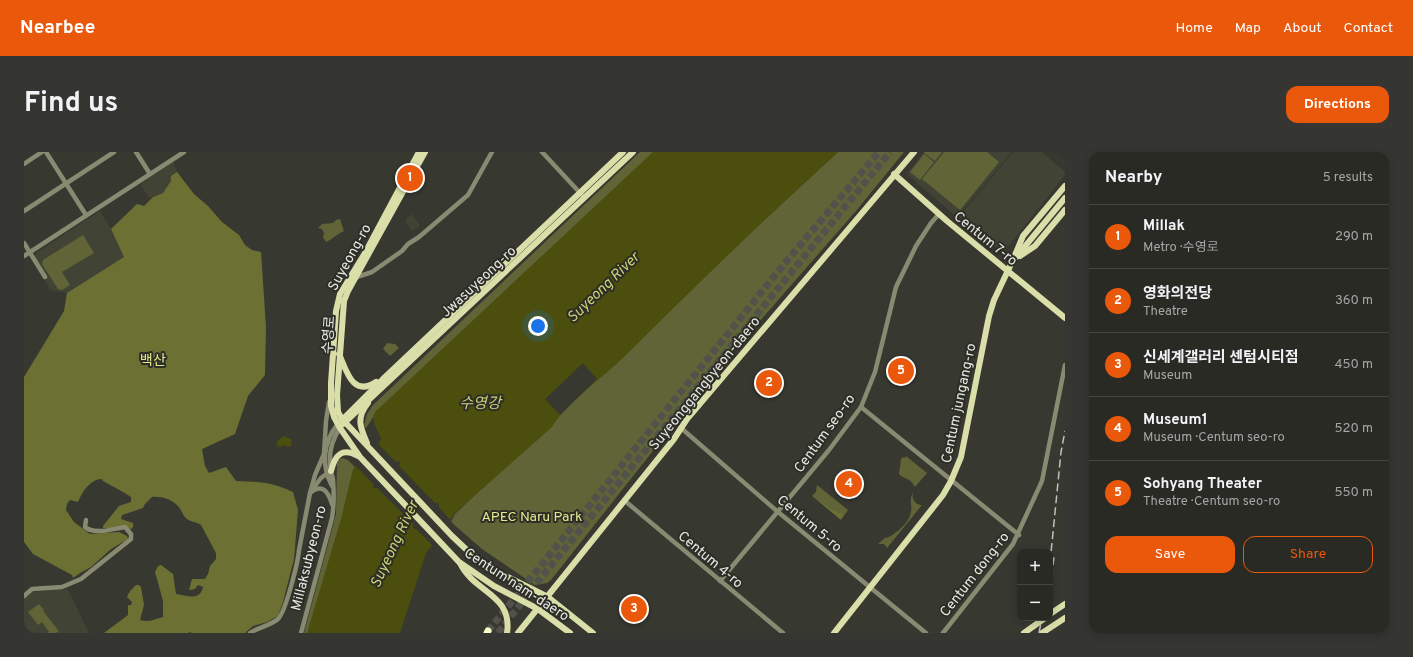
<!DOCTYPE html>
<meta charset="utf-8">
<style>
body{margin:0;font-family:Overpass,"Noto Sans KR",sans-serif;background:#353631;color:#f1f3f6}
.controls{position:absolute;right:12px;bottom:12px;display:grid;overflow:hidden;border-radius:8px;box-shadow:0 2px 10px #0003}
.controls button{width:36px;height:36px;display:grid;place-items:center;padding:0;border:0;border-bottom:1px solid #454641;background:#292a24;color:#f1f3f6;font:20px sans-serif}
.you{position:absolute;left:514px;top:174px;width:14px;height:14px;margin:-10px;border:3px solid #fff;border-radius:50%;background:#1a73e8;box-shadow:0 0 0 6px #1a73e833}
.badge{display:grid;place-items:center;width:26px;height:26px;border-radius:50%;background:#ea580c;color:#fff;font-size:13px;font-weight:700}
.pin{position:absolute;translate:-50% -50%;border:2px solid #fff;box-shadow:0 1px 4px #0006}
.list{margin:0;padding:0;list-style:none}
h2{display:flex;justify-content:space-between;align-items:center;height:52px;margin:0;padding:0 16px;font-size:17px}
h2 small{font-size:13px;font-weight:400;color:#a5a7a6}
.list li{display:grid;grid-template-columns:26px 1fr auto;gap:12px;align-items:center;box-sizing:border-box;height:64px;padding:0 16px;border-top:1px solid #454641}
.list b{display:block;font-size:15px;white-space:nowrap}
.list p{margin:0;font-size:13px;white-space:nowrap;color:#a5a7a6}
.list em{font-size:13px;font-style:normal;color:#a5a7a6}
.actions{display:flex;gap:8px;padding:12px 16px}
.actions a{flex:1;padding:9px 0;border:1px solid #ea580c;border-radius:12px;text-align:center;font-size:14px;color:#ea580c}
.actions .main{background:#ea580c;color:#fff}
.map{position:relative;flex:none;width:1041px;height:481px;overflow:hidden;border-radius:12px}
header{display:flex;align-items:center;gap:24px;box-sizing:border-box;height:56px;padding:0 20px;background:#ea580c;color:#fff}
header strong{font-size:19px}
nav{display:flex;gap:22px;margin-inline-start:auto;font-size:14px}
.intro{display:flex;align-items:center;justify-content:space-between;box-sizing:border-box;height:96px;padding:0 24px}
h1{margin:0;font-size:28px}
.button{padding:10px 18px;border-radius:12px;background:#ea580c;color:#fff;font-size:14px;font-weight:700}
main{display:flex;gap:24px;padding:0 24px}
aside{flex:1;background:#292a24;border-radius:12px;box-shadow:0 2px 10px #0003}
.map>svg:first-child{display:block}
.built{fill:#414334}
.green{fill:#606436}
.forest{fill:#6c7033}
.water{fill:#4b4e0c}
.pier{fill:#373830}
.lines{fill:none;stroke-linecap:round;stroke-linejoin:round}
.highway-tunnel{stroke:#51524b;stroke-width:7;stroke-dasharray:7 3.5;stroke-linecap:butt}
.minor{stroke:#888b71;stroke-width:4.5}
.major{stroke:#dadfa9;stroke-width:6}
.highway{stroke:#faffcb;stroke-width:7}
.rail{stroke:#c1c2bc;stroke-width:1.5;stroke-dasharray:8 4;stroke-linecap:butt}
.labels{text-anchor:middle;stroke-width:4;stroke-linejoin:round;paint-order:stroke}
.street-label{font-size:14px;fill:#e7e8e3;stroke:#2d2e26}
.park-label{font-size:14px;fill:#e3e98f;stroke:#2d2e26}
.water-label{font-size:15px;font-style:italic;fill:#cad076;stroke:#2d2e26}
</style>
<header>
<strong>Nearbee</strong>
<nav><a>Home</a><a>Map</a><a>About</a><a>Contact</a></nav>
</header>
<div class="intro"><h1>Find us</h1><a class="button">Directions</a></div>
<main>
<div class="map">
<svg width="1041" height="481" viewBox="0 0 1041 481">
<rect width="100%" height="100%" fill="#373830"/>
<g class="built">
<path d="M900,0H988L933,65L886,25L884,21Z"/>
<path d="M989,0H1018L1041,20V23L979,101L935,65Z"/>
<path d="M149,9L153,20L147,24V29L145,33L139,41L125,46L117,33L118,31Z"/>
<path d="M76,59L87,77L101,105L43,141L26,138L21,129L23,125L11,105L12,101Z"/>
<path d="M388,62L396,74L388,79L382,70L383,66Z"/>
<path d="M29,438H44L65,481H0V445L6,440Z"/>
</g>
<g class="green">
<path d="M616,0H634L352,261L342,276L340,274L343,262L349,253Z"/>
<path d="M814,0H880L832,59L692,219L527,428L523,431L511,433L458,397L427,370L431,362L739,69Z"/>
<path d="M901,0H918L911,9L900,1Z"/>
<path d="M920,0H963L975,10L936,58L898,27Z"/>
<path d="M900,2L910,10L896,28L886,20Z"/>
<path d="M316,67L320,79C313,82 309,87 302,90L299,85L300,81L298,77L294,76L298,72L309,71L312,68Z"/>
<path d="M59,83L70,101L38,120L46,133L38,138L34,137L18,112L19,108Z"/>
<path d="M363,191L371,192L375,196L366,204L359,197Z"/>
<path d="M882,304L903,321L891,335C885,324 880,328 875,322L877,307L879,305L881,306Z"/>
<path d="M319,306L324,308L335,319L288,481H280L312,362L313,311L314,308Z"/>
<path d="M793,333L824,358L817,368L788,344L792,340Z"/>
<path d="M890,339C886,345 891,353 898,353L863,396L860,392H854L862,385L863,386C873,381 890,368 887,353C887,349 886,344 890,339Z"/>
<path d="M15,452L20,458L19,459L35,479L32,481H24L25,480L18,470L14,473L4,460Z"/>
</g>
<g class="forest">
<path d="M153,20L170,42L184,54L198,70L215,83L221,93L228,98L237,100L242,175L241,223L224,244L211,282L178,297L181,314L185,321L202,315L212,329C236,330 247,330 269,340L274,358L270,407L259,450L254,464L243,470L229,474L221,481H168L166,480L164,481H80L104,463V453H107L108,450L103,445L106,439L112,433H115L117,435L120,453L116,468C124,471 132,467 139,465V449L131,420L134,414L137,413L149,422L152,442C164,444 176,449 179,435L174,433L171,437L165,438L168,427H181L184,422L186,414L192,407V401L177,373C173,370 167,370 163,367C158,363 158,358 154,354C147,347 137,344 128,345L121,352L119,356L98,363L97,367L109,371V375L107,377L79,376V374L95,354L107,350V345L99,340L79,329L78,327C66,327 58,340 54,350L46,348L43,352L42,358L50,370L66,382L95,380L103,384L104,387L87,397L67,415L56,421L49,426L48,423L9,402L0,390V225L40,159L43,141L100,105L87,77L113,52L120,54L129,45L139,41L147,29V24Z"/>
<path d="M797,350L808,358L813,359V360L815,362L817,360L819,364L816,367L797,351Z"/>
</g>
<g class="water">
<path d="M629,0H814C742,66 672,133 603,202C578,227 547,246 527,276L431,361L406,396L402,401L376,481H283L317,367L329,317L354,293L357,287C354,277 346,270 351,260Z"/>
<path d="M260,284L267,287L268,293L265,295L261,293L254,295L252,292L254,288Z"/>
</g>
<g class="pier">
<path d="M559,211L573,227L536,263L521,247Z"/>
<path d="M353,291L372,310L375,309L376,312L375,314L411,351H415V355L428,370L409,394L392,377L389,376V372L353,336H349V332L330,312Z"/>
</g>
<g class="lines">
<g class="highway-tunnel">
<path d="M464,479L761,111L855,0"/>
<path d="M474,481L511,433L866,0"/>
</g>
<g class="minor">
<path d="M22,0L62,63"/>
<path d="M112,0L126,22"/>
<path d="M518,0L558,43"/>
<path d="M0,12L18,0"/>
<path d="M0,59L90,0"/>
<path d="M0,91L21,125"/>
<path d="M0,104L160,0"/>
<path d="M330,126L348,120L378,99L384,92L395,85L444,43L468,0"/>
<path d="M837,255L995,383"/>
<path d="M657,276L754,360L902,481"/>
<path d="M308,334C297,313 299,291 313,273"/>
<path d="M288,338L297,326L305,320"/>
<path d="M286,341C298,331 304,339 308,352"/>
<path d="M601,349L759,481"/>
<path d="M696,429L805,298L837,255L851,220L872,135L892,94L907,71L915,62"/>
<path d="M0,444L8,437L38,435L57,427L107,387V382L101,375C89,377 70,383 61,375L62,368"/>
<path d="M226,481C234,475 246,474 254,467C262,459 274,410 275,398L286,341L291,323L300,302L302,269L305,250"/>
<path d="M277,481L308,366C310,354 310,340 309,328C309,325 307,322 307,319C304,303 307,289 316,276"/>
<path d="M919,481L989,392L1018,329L1041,213"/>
</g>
<g class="major">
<path d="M395,0L341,101L316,142L312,159L307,231V254L310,265L316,276L336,305L435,410L470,434L514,457L546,481"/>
<path d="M401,0L324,139L320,149L313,243L314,260L318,267L428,384L446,401L478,422L524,445L569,481"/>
<path d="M870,22L923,69L1041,166"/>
<path d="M991,103L999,84L1041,34"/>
<path d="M996,104L1011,94L1041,58"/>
<path d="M315,202C322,217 328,246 352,230"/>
<path d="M318,268L359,227L599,0"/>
<path d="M319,272L609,0"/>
<path d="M343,291C336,275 332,266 344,251"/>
<path d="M307,319C311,303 318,295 334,304"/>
<path d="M436,411C450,441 489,442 483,481"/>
<path d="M1026,462L1041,452"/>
<path d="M494,481L650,287L663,267L890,0"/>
<path d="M810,481L919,343L927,329L937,305L965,164L970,148L988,110L1041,46"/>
<path d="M1000,481L1021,466"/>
<path d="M1018,481L1041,466"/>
</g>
<path class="highway" d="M463,481L464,479"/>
<g class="rail">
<path d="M1026,411L1037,300L1041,279"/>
<path d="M1026,437L1030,405"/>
<path d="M1015,481L1018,466"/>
</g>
</g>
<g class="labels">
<g class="street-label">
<text transform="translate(962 86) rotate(39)" y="5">Centum 7-ro</text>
<text transform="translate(325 105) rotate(-61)" y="5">Suyeong-ro</text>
<text transform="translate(454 129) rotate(-43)" y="5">Jwasuyeong-ro</text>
<text transform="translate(304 183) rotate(-86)" y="5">수영로</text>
<text transform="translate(680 231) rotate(-51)" y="5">Suyeonggangbyeon-daero</text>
<text transform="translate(934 251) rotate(-78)" y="5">Centum jungang-ro</text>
<text transform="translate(800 281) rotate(-54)" y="5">Centum seo-ro</text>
<text transform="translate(786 371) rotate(40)" y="5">Centum 5-ro</text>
<text transform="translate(284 406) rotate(-76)" y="5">Millaksubyeon-ro</text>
<text transform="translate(687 407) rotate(40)" y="5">Centum 4-ro</text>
<text transform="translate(950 422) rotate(-52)" y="5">Centum dong-ro</text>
<text transform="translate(493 432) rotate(33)" y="5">Centum nam-daero</text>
</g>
<g class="park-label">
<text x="129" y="213">백산</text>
<text x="508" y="369">APEC Naru Park</text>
</g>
<g class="water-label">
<text transform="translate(579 135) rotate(-44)" y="5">Suyeong River</text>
<text x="456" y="256">수영강</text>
<text transform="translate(370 392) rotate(-65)" y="5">Suyeong River</text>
</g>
</g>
</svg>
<div class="controls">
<button>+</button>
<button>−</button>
</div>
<div class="you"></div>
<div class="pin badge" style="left:386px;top:26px">1</div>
<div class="pin badge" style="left:745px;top:231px">2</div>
<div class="pin badge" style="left:610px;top:457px">3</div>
<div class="pin badge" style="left:825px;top:332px">4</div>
<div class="pin badge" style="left:877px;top:219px">5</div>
</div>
<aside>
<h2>Nearby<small>5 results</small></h2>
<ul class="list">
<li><span class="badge">1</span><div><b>Millak</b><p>Metro · 수영로</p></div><em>290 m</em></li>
<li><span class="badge">2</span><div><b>영화의전당</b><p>Theatre</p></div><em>360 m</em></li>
<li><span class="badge">3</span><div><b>신세계갤러리 센텀시티점</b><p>Museum</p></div><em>450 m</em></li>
<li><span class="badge">4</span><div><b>Museum1</b><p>Museum · Centum seo-ro</p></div><em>520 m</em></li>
<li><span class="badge">5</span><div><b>Sohyang Theater</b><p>Theatre · Centum seo-ro</p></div><em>550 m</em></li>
</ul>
<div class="actions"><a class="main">Save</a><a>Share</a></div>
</aside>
</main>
